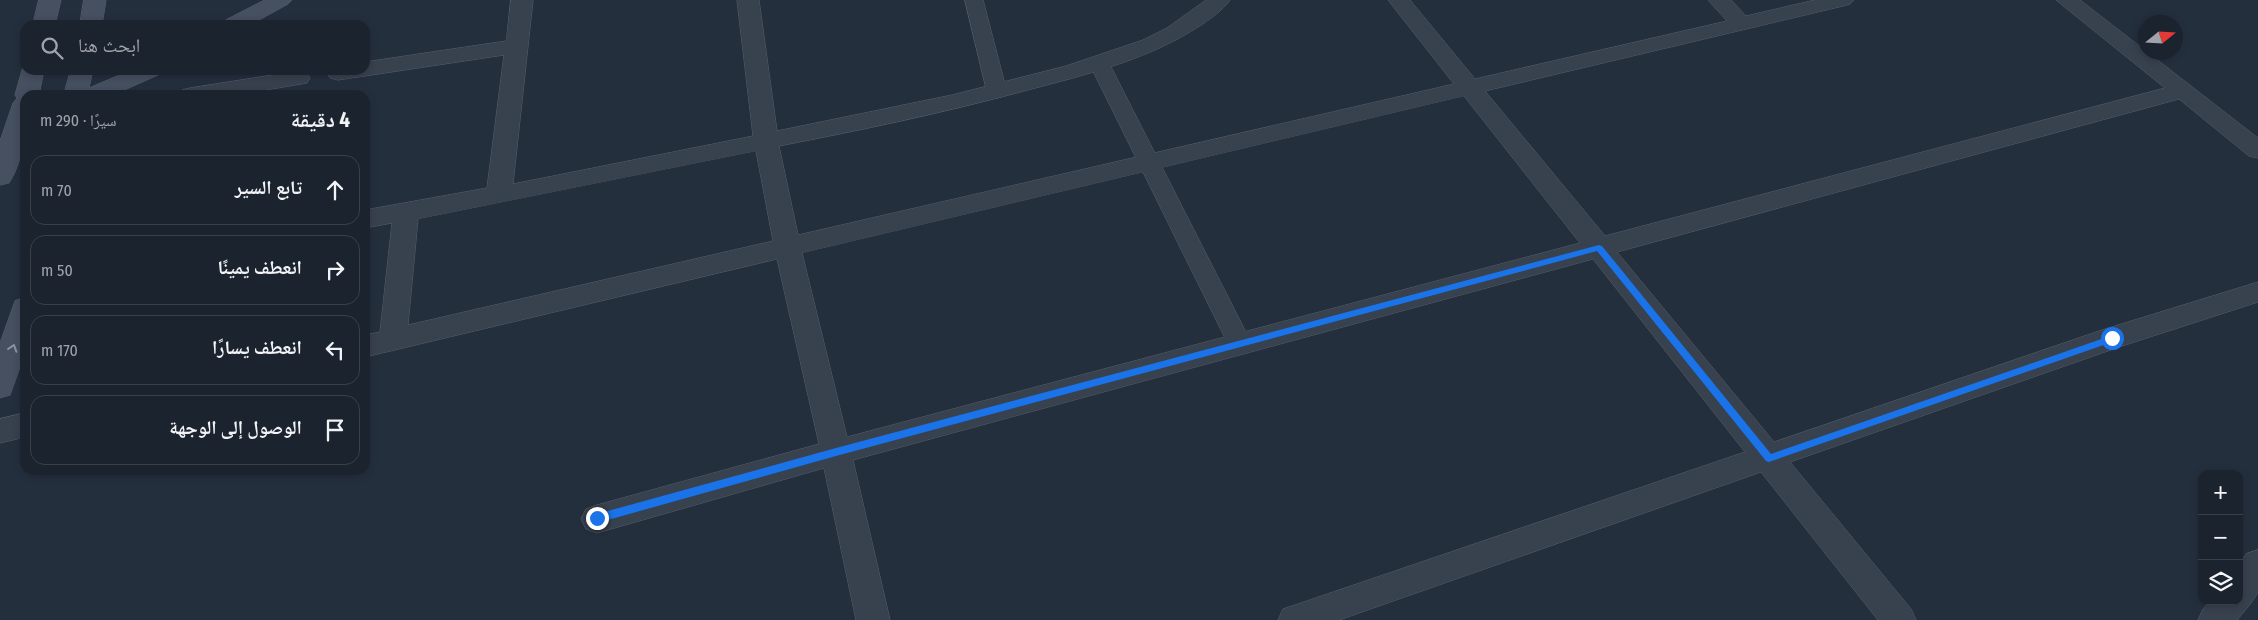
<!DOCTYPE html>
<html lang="ar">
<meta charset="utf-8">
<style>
body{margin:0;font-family:"Fira Sans Condensed","Noto Naskh Arabic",sans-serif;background:#242b36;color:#f1f3f6;direction:rtl}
.controls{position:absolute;right:15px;bottom:15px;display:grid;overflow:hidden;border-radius:10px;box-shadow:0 2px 8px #0003}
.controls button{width:45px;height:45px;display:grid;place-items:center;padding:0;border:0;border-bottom:1px solid #39404a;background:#1b232e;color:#f1f3f6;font:25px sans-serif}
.compass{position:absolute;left:2138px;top:15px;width:45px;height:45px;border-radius:50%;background:#1b232e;box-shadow:0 2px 8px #0003;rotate:72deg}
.stop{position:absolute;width:15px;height:15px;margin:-11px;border:4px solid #1a73e8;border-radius:50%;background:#fff}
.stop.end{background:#1a73e8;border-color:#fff;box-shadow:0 1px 5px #0008}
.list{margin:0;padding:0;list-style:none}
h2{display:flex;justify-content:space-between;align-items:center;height:65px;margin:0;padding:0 20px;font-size:21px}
h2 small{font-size:16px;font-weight:400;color:#a0a4aa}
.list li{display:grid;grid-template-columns:32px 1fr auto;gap:15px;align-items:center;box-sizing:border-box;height:70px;margin:0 10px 10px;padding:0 10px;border:1px solid #39404a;border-radius:15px}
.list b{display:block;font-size:19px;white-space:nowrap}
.list em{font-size:16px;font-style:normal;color:#a0a4aa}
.icon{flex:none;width:28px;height:28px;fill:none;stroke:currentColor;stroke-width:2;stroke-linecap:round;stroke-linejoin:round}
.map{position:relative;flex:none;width:2258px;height:620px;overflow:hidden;direction:ltr}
.search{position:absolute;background:#1b232e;box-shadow:0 2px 8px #0003;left:20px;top:20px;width:350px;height:55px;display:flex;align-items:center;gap:12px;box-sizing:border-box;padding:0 18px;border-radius:15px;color:#a0a4aa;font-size:19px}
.panel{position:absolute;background:#1b232e;box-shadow:0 2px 8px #0003;left:20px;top:90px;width:350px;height:385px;border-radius:15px;direction:rtl}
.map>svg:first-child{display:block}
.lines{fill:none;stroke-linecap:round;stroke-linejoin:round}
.lane-casing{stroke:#565f6c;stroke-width:1}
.street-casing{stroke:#565f6c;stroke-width:1}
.secondary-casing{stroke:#565f6c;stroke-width:1}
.lane{fill:#38414e;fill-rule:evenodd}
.street{fill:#38414e;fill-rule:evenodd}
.secondary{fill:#465061;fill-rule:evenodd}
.oneway{stroke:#8e96a5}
.route{fill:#1a73e8}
</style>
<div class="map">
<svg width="2258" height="620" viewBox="0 0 2258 620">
<rect width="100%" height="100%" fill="#242f3e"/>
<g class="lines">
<g class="lane-casing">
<g id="lane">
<path d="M965,0H983L1007,92L1004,96L997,98L990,96L987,92Z"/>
<path d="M1100,59L1107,61L1110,65L1252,344L1249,351L1240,353L1231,351L1228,344L1090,65L1093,61Z"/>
</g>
</g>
<g class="street-casing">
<g id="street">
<path d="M511,0H533L513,184L753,136L737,0H759L777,131L952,95L1066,66L1143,40L1167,28L1206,0H1230C1222,11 1209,20 1198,27C1145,61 1084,75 1024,91C943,113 861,130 779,146L798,235L1454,84L1388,0H1410L1475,79L1727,21L1708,0H1731L1746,16L1815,0H1854L1850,4L1843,6L1485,91L1605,236L2165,88L2056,0H2080L2258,138V158L2249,156L2179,99L1617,252L1774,442L2102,330L2258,282V302L2122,346L1790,462L1911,609L1916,620H1878L1761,472L1339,620H1278L1283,609L1295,605L1745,452L1593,259L853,460L890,620H856L824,468L597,533L586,529L581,519L586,509L597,505L819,444L777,259L365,357V335L380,332L392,223L365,228V210L487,188L504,55L338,80L330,78L327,73L329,70H365V62L506,41ZM1464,96L1580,243L847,437L802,253ZM756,151L773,241L408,325L418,219Z"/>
<path d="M299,71L307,73L310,78L307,83L236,95H178L182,90L190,88Z"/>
<path d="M25,413V437L0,443V419Z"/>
<path d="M2258,550C2258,563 2258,578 2258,591C2257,597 2242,614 2237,620H2198L2203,609L2210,601H2239V565L2246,554Z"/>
</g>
</g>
<g class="secondary-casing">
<g id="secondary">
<path d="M39,0H61L55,25H33Z"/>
<path d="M84,0H106L102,25H80Z"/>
<path d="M265,0H292L288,4L250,25H223L226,20Z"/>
<path d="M25,65V70H44L39,95H25C25,126 26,156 9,183L0,185V141L13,103L17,98L15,95L22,70Z"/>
<path d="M71,70H93L89,88L131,70H161L158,75L113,95H64Z"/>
<path d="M25,298V353L10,395L0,398V343L15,301Z"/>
</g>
</g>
<use href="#lane" class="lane"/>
<use href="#street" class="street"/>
<use href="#secondary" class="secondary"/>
</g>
<defs><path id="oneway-chevron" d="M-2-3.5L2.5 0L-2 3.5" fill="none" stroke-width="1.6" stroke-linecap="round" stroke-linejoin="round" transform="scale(1.25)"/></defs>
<use class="oneway" href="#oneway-chevron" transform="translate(13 348) rotate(-72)"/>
<path class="route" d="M1599,245L1602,246L1771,454L2110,336L2112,335L2117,338L2115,341L1769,462L1766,461L1597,251L836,456L597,523L592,518L597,514L836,448Z"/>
</svg>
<div class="controls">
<button>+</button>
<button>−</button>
<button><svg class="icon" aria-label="layers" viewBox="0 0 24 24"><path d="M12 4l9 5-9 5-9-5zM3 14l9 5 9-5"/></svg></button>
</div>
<svg class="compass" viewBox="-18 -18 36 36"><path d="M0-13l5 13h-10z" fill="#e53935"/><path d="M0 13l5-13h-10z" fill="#a0a4aa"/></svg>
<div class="stop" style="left:2112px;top:338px"></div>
<div class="stop end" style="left:597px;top:518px"></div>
<div class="search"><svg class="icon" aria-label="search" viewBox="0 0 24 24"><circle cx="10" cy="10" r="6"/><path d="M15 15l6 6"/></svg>ابحث هنا</div>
<section class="panel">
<h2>4 دقيقة<small>سيرًا · 290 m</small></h2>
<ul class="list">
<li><svg class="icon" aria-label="ahead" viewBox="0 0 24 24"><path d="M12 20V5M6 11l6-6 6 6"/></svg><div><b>تابع السير</b></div><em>70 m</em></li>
<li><svg class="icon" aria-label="right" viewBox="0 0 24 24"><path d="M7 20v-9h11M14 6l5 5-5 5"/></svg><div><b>انعطف يمينًا</b></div><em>50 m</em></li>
<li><svg class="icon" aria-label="left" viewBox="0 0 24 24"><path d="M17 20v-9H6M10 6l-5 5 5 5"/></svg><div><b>انعطف يسارًا</b></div><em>170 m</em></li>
<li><svg class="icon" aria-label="arrive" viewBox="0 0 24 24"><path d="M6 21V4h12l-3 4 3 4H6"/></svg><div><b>الوصول إلى الوجهة</b></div></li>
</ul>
</section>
</div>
